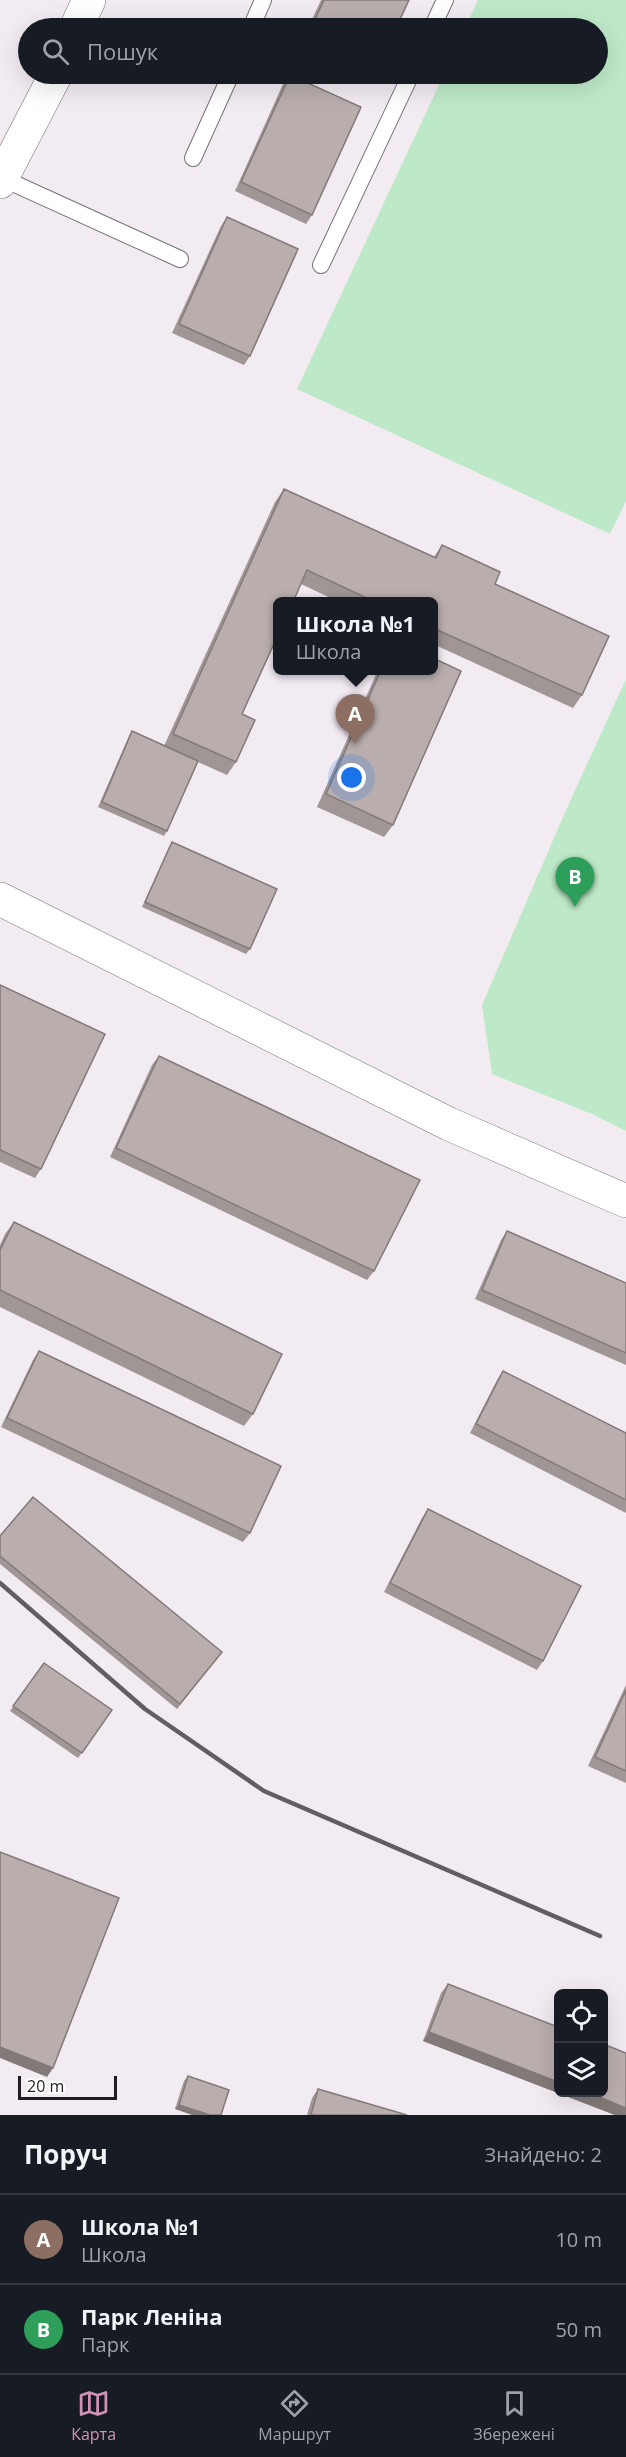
<!DOCTYPE html>
<html lang="uk">
<meta charset="utf-8">
<style>
body{margin:0;font-family:"Open Sans",sans-serif;background:#20242c;color:#f1f3f6}
.controls{position:absolute;right:18px;bottom:18px;display:grid;overflow:hidden;border-radius:9px;box-shadow:0 6px 24px #0002}
.controls button{width:54px;height:54px;display:grid;place-items:center;padding:0;border:0;border-bottom:2px solid #363941;background:#171b24;color:#f1f3f6;font:30px sans-serif}
.scale{position:absolute;left:18px;bottom:15px;width:99px;box-sizing:border-box;padding-left:6px;border:3px solid #201d20;border-top:0;font-size:16px;line-height:21px;white-space:nowrap;color:#201d20;-webkit-text-stroke:4px #fff;paint-order:stroke}
.you{position:absolute;left:352px;top:778px;width:21px;height:21px;margin:-15px;border:4px solid #fff;border-radius:50%;background:#1a73e8;box-shadow:0 0 0 9px #1a73e833}
.badge{display:grid;place-items:center;width:39px;height:39px;border-radius:50%;background:#d093b4;color:#fff;font-size:20px;font-weight:700}
.pin{position:absolute;translate:-50% -50px;filter:drop-shadow(0 2px 3px #0008)}
.pin::after{content:'';position:absolute;top:32px;width:21px;height:18px;background:inherit;clip-path:polygon(0 0,100% 0,50% 100%)}
.popup{position:absolute;left:273px;top:597px;width:165px;height:78px;box-sizing:border-box;display:grid;place-content:center;border-radius:9px;background:#171b24;filter:drop-shadow(0 2px 4px #0005);font-size:20px;white-space:nowrap;color:#9ea1a6}
.popup b{font-size:22px;color:#f1f3f6}
.popup::after{content:'';position:absolute;left:50%;top:100%;margin-left:-12px;border:12px solid transparent;border-top-color:#171b24}
.list{margin:0;padding:0;list-style:none}
h2{display:flex;justify-content:space-between;align-items:center;height:78px;margin:0;padding:0 24px;font-size:26px}
h2 small{font-size:20px;font-weight:400;color:#9ea1a6}
.list li{display:grid;grid-template-columns:39px 1fr auto;gap:18px;align-items:center;box-sizing:border-box;height:90px;padding:0 24px;border-top:2px solid #363941}
.list b{display:block;font-size:22px;white-space:nowrap}
.list p{margin:0;font-size:20px;white-space:nowrap;color:#9ea1a6}
.list em{font-size:20px;font-style:normal;color:#9ea1a6}
.icon{flex:none;width:33px;height:33px;fill:none;stroke:currentColor;stroke-width:2;stroke-linecap:round;stroke-linejoin:round}
.map{position:relative;flex:none;width:626px;height:2115px;overflow:hidden}
.search{position:absolute;background:#171b24;box-shadow:0 6px 24px #0002;left:18px;right:18px;top:18px;height:66px;display:flex;align-items:center;gap:15px;box-sizing:border-box;padding:0 21px;border-radius:33px;color:#9ea1a6;font-size:22px}
.sheet{height:258px;background:#171b24}
nav{display:flex;justify-content:space-around;align-items:center;box-sizing:border-box;height:84px;border-top:2px solid #363941;background:#171b24;font-size:16px;color:#9ea1a6}
nav a{display:grid;justify-items:center;gap:3px}
nav .on{color:#d093b4}
.map>svg:first-child{display:block}
.green{fill:#bee9c8}
.lines{fill:none;stroke-linecap:round;stroke-linejoin:round}
.lane-casing{stroke:#777177;stroke-width:18}
.street-casing{stroke:#777177;stroke-width:34}
.lane{stroke:#fff;stroke-width:16}
.street{stroke:#fff;stroke-width:33}
.rail{stroke:#625d62;stroke-width:4.5}
.wall{fill:#9f9695}
.shaded-wall{fill:#827a79}
.building{fill:#b9aead;stroke:#827a79;stroke-width:1.5}
</style>
<div class="map">
<svg width="626" height="2115" viewBox="0 0 626 2115">
<rect width="100%" height="100%" fill="#f2ebf2"/>
<g class="green">
<path d="M478,0H626V501L610,534L297,389L444,74H598V28H465Z"/>
<path d="M626,679V1131L592,1114L492,1074L482,1005L566,810Z"/>
</g>
<g class="lines">
<g class="lane-casing">
<g id="lane">
<path d="M251,28L263,0"/>
<path d="M432,28L445,0"/>
<path d="M193,158L231,74"/>
<path d="M2,178L180,259"/>
<path d="M321,265L411,74"/>
</g>
</g>
<g class="street-casing">
<g id="street">
<path d="M76,28L89,0"/>
<path d="M0,182L56,74"/>
<path d="M0,899L449,1124L626,1201"/>
</g>
</g>
<use href="#lane" class="lane"/>
<use href="#street" class="street"/>
<path class="rail" d="M0,1583L145,1709L264,1791L600,1936"/>
</g>
<g class="wall">
<path d="M321,0H409L396,28H308Z"/>
<path d="M290,75L312,215L306,224L235,191L283,84Z"/>
<path d="M227,217L250,356L244,365L172,333L221,226Z"/>
<path d="M284,489L434,557L442,545L495,584L582,695L573,708L433,644V602H339L301,584L242,714L236,762L227,775L198,762L167,831L164,836L98,807L129,736L132,731L164,746L275,502Z"/>
<path d="M378,670H433L393,825L384,837L317,807Z"/>
<path d="M172,842L250,949L246,954L142,907L169,847Z"/>
<path d="M0,985L41,1169L35,1178L0,1162Z"/>
<path d="M159,1056L374,1271L367,1280L110,1157L152,1065Z"/>
<path d="M14,1222L253,1414L244,1426L0,1307V1245L5,1234Z"/>
<path d="M507,1231L626,1283V1365L475,1299L501,1240Z"/>
<path d="M39,1351L250,1533L243,1542L1,1427L33,1360Z"/>
<path d="M503,1371L626,1433V1513L470,1433L497,1380Z"/>
<path d="M428,1509L543,1661L537,1670L384,1592L422,1518Z"/>
<path d="M0,1536L222,1652L177,1709L0,1564Z"/>
<path d="M44,1663L112,1710L78,1758L10,1711Z"/>
<path d="M626,1685V1783L588,1766Z"/>
<path d="M448,1984L626,2115H615L423,2041L441,1993Z"/>
<path d="M188,2076L221,2115L175,2109L184,2081Z"/>
<path d="M318,2089L407,2115H307L312,2098Z"/>
</g>
<g class="shaded-wall">
<path d="M429,2032L558,2082V2092H587L626,2108V2115H615L423,2041Z"/>
<path d="M0,2047L53,2068L47,2077L0,2058Z"/>
<path d="M179,2105L210,2115H192L175,2109Z"/>
</g>
<g class="building">
<path d="M324,0H409L396,28H311Z"/>
<path d="M290,75L361,107L312,215L241,182Z"/>
<path d="M227,217L298,249L250,356L179,324Z"/>
<path d="M284,489L436,558L442,545L500,572L495,584L609,636L582,695L433,628V602H375L307,570L293,602H277V637L242,714L255,720L236,762L173,734Z"/>
<path d="M433,658L461,671L393,825L326,794L381,670H433Z"/>
<path d="M132,731L198,761L167,831L102,802Z"/>
<path d="M172,842L277,889L250,949L145,902Z"/>
<path d="M0,985L105,1034L41,1169L0,1150Z"/>
<path d="M159,1056L420,1180L374,1271L116,1148Z"/>
<path d="M14,1222L282,1354L253,1414L0,1290V1250Z"/>
<path d="M507,1231L626,1283V1353L482,1290Z"/>
<path d="M39,1351L281,1466L250,1533L7,1418Z"/>
<path d="M503,1371L626,1433V1500L476,1424Z"/>
<path d="M33,1497L222,1652L180,1704L0,1556V1536Z"/>
<path d="M428,1509L581,1586L543,1661L390,1583Z"/>
<path d="M44,1663L112,1710L82,1753L13,1706Z"/>
<path d="M626,1690V1771L595,1757Z"/>
<path d="M0,1852L119,1898L53,2068L0,2047Z"/>
<path d="M448,1984L558,2027V2082L429,2032Z"/>
<path d="M603,2044L626,2053V2108L587,2092H603Z"/>
<path d="M188,2076L229,2090L221,2115H210L179,2105Z"/>
<path d="M318,2089L407,2115H311Z"/>
</g>
</svg>
<div class="controls">
<button><svg class="icon" aria-label="locate" viewBox="0 0 24 24"><circle cx="12" cy="12" r="6"/><path d="M12 2v4M12 18v4M2 12h4M18 12h4"/></svg></button>
<button><svg class="icon" aria-label="layers" viewBox="0 0 24 24"><path d="M12 4l9 5-9 5-9-5zM3 14l9 5 9-5"/></svg></button>
</div>
<div class="scale">20 m</div>
<div class="you"></div>
<div class="pin badge" style="left:355px;top:744px;background:#8d6e63">A</div>
<div class="popup"><b>Школа №1</b>Школа</div>
<div class="pin badge" style="left:575px;top:907px;background:#2e9e5b">B</div>
<div class="search"><svg class="icon" aria-label="search" viewBox="0 0 24 24"><circle cx="10" cy="10" r="6"/><path d="M15 15l6 6"/></svg>Пошук</div>
</div>
<section class="sheet">
<h2>Поруч<small>Знайдено: 2</small></h2>
<ul class="list">
<li><span class="badge" style="background:#8d6e63">A</span><div><b>Школа №1</b><p>Школа</p></div><em>10 m</em></li>
<li><span class="badge" style="background:#2e9e5b">B</span><div><b>Парк Леніна</b><p>Парк</p></div><em>50 m</em></li>
</ul>
</section>
<nav>
<a class="on"><svg class="icon" aria-label="map" viewBox="0 0 24 24"><path d="M3 6l6-2 6 2 6-2v14l-6 2-6-2-6 2zM9 4v14M15 6v14"/></svg>Карта</a>
<a><svg class="icon" aria-label="directions" viewBox="0 0 24 24"><path d="M12 3l9 9-9 9-9-9zM9 14v-3h6M13 9l2 2-2 2"/></svg>Маршрут</a>
<a><svg class="icon" aria-label="saved" viewBox="0 0 24 24"><path d="M7 4h10v16l-5-4-5 4z"/></svg>Збережені</a>
</nav>
